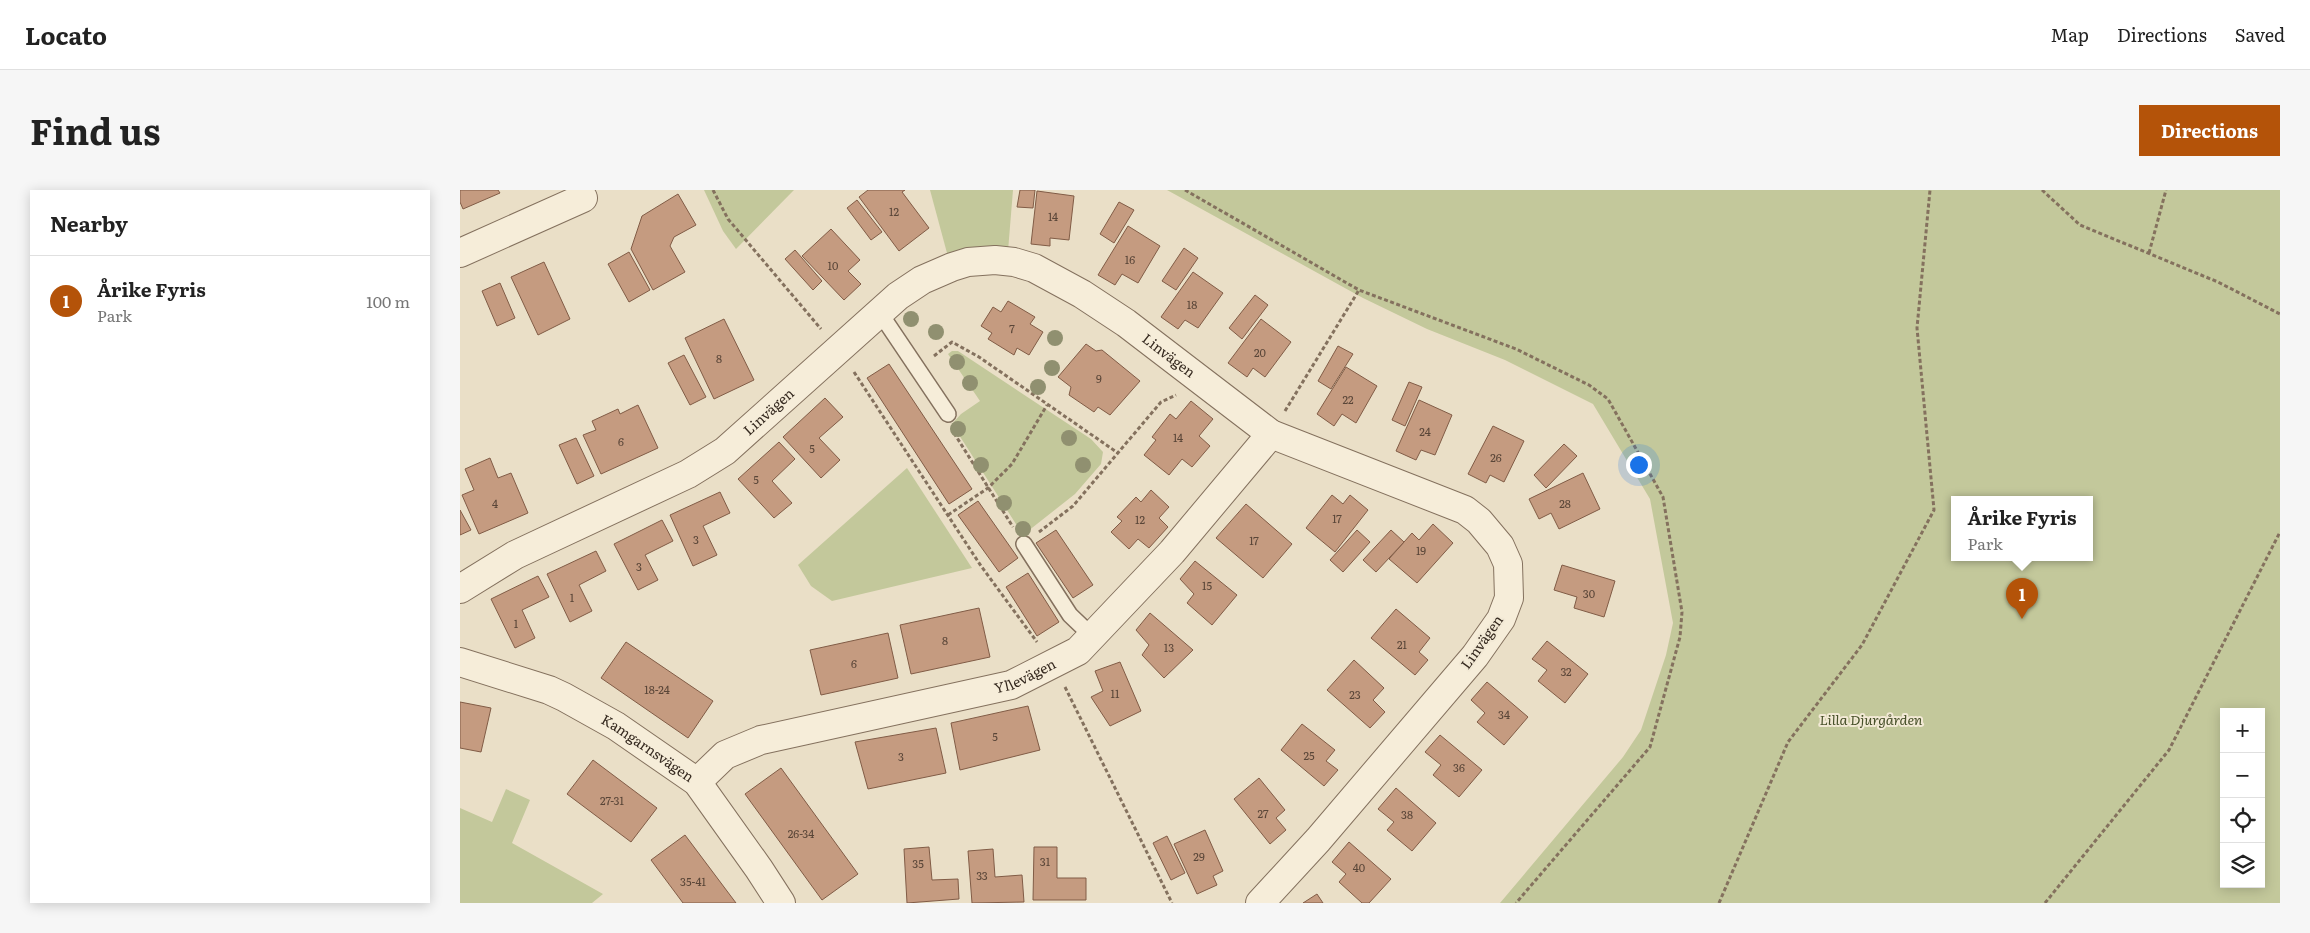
<!DOCTYPE html>
<meta charset="utf-8">
<style>
body{margin:0;font-family:Literata,serif;background:#f6f6f6;color:#222}
.controls{position:absolute;right:15px;bottom:15px;display:grid;overflow:hidden;border-radius:0px;box-shadow:0 2px 12px #0003}
.controls button{width:45px;height:45px;display:grid;place-items:center;padding:0;border:0;border-bottom:1px solid #e0e0e0;background:#fff;color:#222;font:25px sans-serif}
.you{position:absolute;left:1178px;top:274px;width:18px;height:18px;margin:-12px;border:4px solid #fff;border-radius:50%;background:#1a73e8;box-shadow:0 0 0 8px #1a73e833}
.badge{display:grid;place-items:center;width:32px;height:32px;border-radius:50%;background:#b45309;color:#fff;font-size:16px;font-weight:700}
.pin{position:absolute;translate:-50% -41px;filter:drop-shadow(0 1px 2px #0008)}
.pin::after{content:'';position:absolute;top:26px;width:18px;height:15px;background:inherit;clip-path:polygon(0 0,100% 0,50% 100%)}
.popup{position:absolute;left:1491px;top:306px;width:142px;height:65px;box-sizing:border-box;display:grid;place-content:center;border-radius:0px;background:#fff;filter:drop-shadow(0 1px 4px #0005);font-size:16px;white-space:nowrap;color:#767676}
.popup b{font-size:19px;color:#222}
.popup::after{content:'';position:absolute;left:50%;top:100%;margin-left:-10px;border:10px solid transparent;border-top-color:#fff}
.list{margin:0;padding:0;list-style:none}
h2{display:flex;justify-content:space-between;align-items:center;height:65px;margin:0;padding:0 20px;font-size:21px}
h2 small{font-size:16px;font-weight:400;color:#767676}
.list li{display:grid;grid-template-columns:32px 1fr auto;gap:15px;align-items:center;box-sizing:border-box;height:90px;padding:0 20px;border-top:1px solid #e0e0e0}
.list b{display:block;font-size:19px;white-space:nowrap}
.list p{margin:0;font-size:16px;white-space:nowrap;color:#767676}
.list em{font-size:16px;font-style:normal;color:#767676}
.icon{flex:none;width:28px;height:28px;fill:none;stroke:currentColor;stroke-width:2;stroke-linecap:round;stroke-linejoin:round}
.map{position:relative;flex:none;width:1820px;height:713px;overflow:hidden;border-radius:0px}
header{display:flex;align-items:center;gap:30px;box-sizing:border-box;height:70px;padding:0 25px;background:#fff;border-bottom:1px solid #e0e0e0}
header strong{font-size:24px}
nav{display:flex;gap:28px;margin-inline-start:auto;font-size:18px}
.intro{display:flex;align-items:center;justify-content:space-between;box-sizing:border-box;height:120px;padding:0 30px}
h1{margin:0;font-size:35px}
.button{padding:12px 22px;border-radius:0px;background:#b45309;color:#fff;font-size:18px;font-weight:700}
main{display:flex;gap:30px;padding:0 30px}
aside{flex:1;background:#fff;border-radius:0px;box-shadow:0 2px 12px #0003}
.map>svg:first-child{display:block}
.green{fill:#c3c89b;fill-rule:evenodd}
.building{fill:#c59b80;stroke:#815c46}
.lines{fill:none;stroke-linecap:round;stroke-linejoin:round}
.service-casing{stroke:#84715e;stroke-width:18}
.minor-casing{stroke:#84715e;stroke-width:30}
.path{stroke:#84715e;stroke-width:3;stroke-dasharray:4 2.5;stroke-linecap:butt}
.service{stroke:#f6edd9;stroke-width:15}
.minor{stroke:#f6edd9;stroke-width:28}
.tree{fill:#909070}
.labels{text-anchor:middle;stroke-width:4;stroke-linejoin:round;paint-order:stroke}
.number-label{font-size:11px;fill:#5a4638}
.street-label{font-size:14px;fill:#362a20;stroke:#f2e9d5}
.park-label{font-size:14px;font-style:italic;fill:#475029;stroke:#f2e9d5}
</style>
<header>
<strong>Locato</strong>
<nav><a>Map</a><a>Directions</a><a>Saved</a></nav>
</header>
<div class="intro"><h1>Find us</h1><a class="button">Directions</a></div>
<main>
<aside>
<h2>Nearby<small></small></h2>
<ul class="list">
<li><span class="badge">1</span><div><b>Årike Fyris</b><p>Park</p></div><em>100 m</em></li>
</ul>
</aside>
<div class="map">
<svg width="1820" height="713" viewBox="0 0 1820 713">
<rect width="100%" height="100%" fill="#eadfc7"/>
<g class="green">
<path d="M244,0H334L276,59L263,41Z"/>
<path d="M470,0H553L548,61L487,63Z"/>
<path d="M707,0H1820V713H1040L1163,567L1181,540L1206,465L1213,433L1190,309L1133,214L1045,170L967,139L903,108ZM1494,310H1630V368H1494ZM1764,522H1801V694H1764Z"/>
<path d="M492,161H498L631,249L643,262L641,274L615,304L563,345L492,234L501,224L520,211L488,164Z"/>
<path d="M447,278L512,378L372,411L351,396L338,375Z"/>
<path d="M46,599L70,610L52,653L143,704L132,713H0V618L32,632Z"/>
</g>
<g class="building">
<path d="M0,0H38L40,3L3,19L0,12Z"/>
<path d="M408,0H445L442,2L469,38L439,61L399,7Z"/>
<path d="M560,0H575L573,18L557,17Z"/>
<path d="M577,1L614,6L609,50L590,48V56L571,54Z"/>
<path d="M218,4L236,35L214,47L210,56L225,82L193,100L171,59L182,26Z"/>
<path d="M397,10L422,42L411,50L387,18Z"/>
<path d="M659,12L674,20L654,53L640,44Z"/>
<path d="M668,36L700,56L678,93L662,84L655,95L638,85Z"/>
<path d="M371,39L400,70L388,81L401,94L384,110L342,66Z"/>
<path d="M724,58L738,68L716,100L702,91Z"/>
<path d="M335,60L362,91L353,100L325,69Z"/>
<path d="M169,62L190,100L169,112L148,74Z"/>
<path d="M84,72L110,129L78,145L51,87Z"/>
<path d="M733,82L763,103L738,138L725,130L718,139L701,127Z"/>
<path d="M40,93L55,128L37,136L22,101Z"/>
<path d="M795,105L808,115L782,149L769,138Z"/>
<path d="M548,111L575,127L570,134L583,142L569,165L557,158L554,165L528,149L532,143L521,136L533,117L541,122Z"/>
<path d="M264,129L294,190L254,209L225,148Z"/>
<path d="M801,129L831,152L805,187L793,178L787,187L768,173Z"/>
<path d="M626,154L636,161L642,160L680,191L650,225L638,217L634,222L609,205L611,197L598,187Z"/>
<path d="M878,156L893,164L871,199L858,191Z"/>
<path d="M224,165L246,207L230,215L208,173Z"/>
<path d="M429,174L512,299L489,314L407,188Z"/>
<path d="M886,177L917,196L896,233L882,224L874,236L857,224Z"/>
<path d="M949,192L962,197L945,236L932,230Z"/>
<path d="M365,208L383,227L359,248L380,270L361,288L323,247Z"/>
<path d="M959,210L992,225L975,265L961,260L956,270L936,261Z"/>
<path d="M731,211L753,229L739,246L750,256L732,277L722,269L709,285L684,265L696,250L692,247L710,224L716,229Z"/>
<path d="M178,215L198,258L141,284L123,245L136,240L132,231L158,219L160,224Z"/>
<path d="M1033,236L1064,251L1044,292L1030,285L1026,293L1008,284Z"/>
<path d="M116,248L134,286L117,294L99,255Z"/>
<path d="M319,252L335,269L312,291L332,313L314,328L278,289Z"/>
<path d="M1104,254L1117,266L1086,298L1074,285Z"/>
<path d="M30,268L38,288L51,283L68,323L19,344L2,305L14,300L5,279Z"/>
<path d="M1123,283L1140,319L1099,339L1091,323L1079,329L1069,309Z"/>
<path d="M691,300L709,317L699,328L708,337L689,358L678,349L669,359L651,342L662,331L657,327L676,307L681,312Z"/>
<path d="M260,302L270,323L243,336L257,365L233,376L210,325Z"/>
<path d="M872,305L883,314L890,305L908,320L875,362L846,338Z"/>
<path d="M518,311L558,368L539,382L498,325Z"/>
<path d="M786,314L832,354L803,388L756,348Z"/>
<path d="M0,320L11,340L0,345Z"/>
<path d="M202,330L213,351L185,365L198,390L178,400L154,354Z"/>
<path d="M973,334L993,353L957,393L929,369L952,343L959,350Z"/>
<path d="M596,340L633,395L613,408L576,353Z"/>
<path d="M897,340L910,352L883,382L870,370Z"/>
<path d="M931,340L944,352L916,382L903,370Z"/>
<path d="M136,361L146,381L119,395L132,421L110,432L87,384Z"/>
<path d="M735,371L777,405L752,435L727,413L734,404L720,389Z"/>
<path d="M1102,375L1155,391L1144,427L1114,418L1117,407L1094,400Z"/>
<path d="M568,383L599,432L577,446L546,397Z"/>
<path d="M78,386L89,407L62,420L75,448L55,458L31,409Z"/>
<path d="M519,418L530,467L451,484L440,435Z"/>
<path d="M936,419L970,448L959,462L968,470L955,485L911,448Z"/>
<path d="M690,423L733,460L704,488L682,465L689,455L676,440Z"/>
<path d="M428,443L438,488L361,505L350,460Z"/>
<path d="M1087,451L1128,484L1105,513L1078,491L1087,480L1072,469Z"/>
<path d="M166,452L253,511L228,548L141,488Z"/>
<path d="M894,470L924,498L913,510L925,522L910,538L867,500Z"/>
<path d="M660,472L681,521L650,536L631,507L643,501L635,481Z"/>
<path d="M1027,492L1068,527L1044,555L1017,532L1025,523L1011,510Z"/>
<path d="M0,512L31,518L21,562L0,558Z"/>
<path d="M568,516L580,560L500,580L491,533Z"/>
<path d="M842,534L875,560L866,571L878,580L864,596L821,560Z"/>
<path d="M476,538L486,583L408,599L395,552Z"/>
<path d="M980,545L1022,580L999,607L973,585L981,575L965,562Z"/>
<path d="M133,570L197,618L171,652L107,604Z"/>
<path d="M321,578L398,684L362,710L285,604Z"/>
<path d="M799,588L825,620L816,628L826,640L810,654L774,609Z"/>
<path d="M936,598L976,633L952,661L927,640L934,632L918,619Z"/>
<path d="M745,640L763,681L753,686L757,695L737,704L714,654Z"/>
<path d="M225,645L276,713H223L191,670Z"/>
<path d="M707,646L725,683L711,690L693,653Z"/>
<path d="M889,652L931,689L909,713H902L879,692L886,684L872,672Z"/>
<path d="M469,657L472,690L498,689L499,709L447,713L444,659Z"/>
<path d="M574,657H597V688H626V710H573Z"/>
<path d="M533,659L535,687L562,685L564,712L512,713L508,661Z"/>
<path d="M857,704L863,713H843Z"/>
</g>
<g class="lines">
<g class="service-casing">
<g id="service">
<path d="M420,123L488,224"/>
<path d="M564,354L610,425L633,447"/>
</g>
</g>
<g class="minor-casing">
<g id="minor">
<path d="M0,63L123,8"/>
<path id="s1" d="M0,399L55,365L228,284L265,261L438,106L462,90L492,77L508,72L535,70L554,72L574,78L622,104L666,133L811,244L1005,320L1019,331L1040,356L1048,374L1049,408L1041,429L1015,466L858,650L800,713"/>
<path id="s2" d="M0,472L89,500L104,507L156,536L237,592L299,679L321,713"/>
<path id="s3" d="M237,592L265,565L301,550L551,495L618,461L712,362L811,244"/>
</g>
</g>
<g class="path">
<path d="M253,0L268,29L361,139"/>
<path d="M725,0L899,100L1056,159L1129,195L1148,209L1203,307L1222,422L1220,447L1190,557L1056,713"/>
<path d="M1582,0L1620,35L1758,92L1820,124"/>
<path d="M1689,63L1706,0"/>
<path d="M474,166L492,152L519,167L658,263"/>
<path d="M394,182L521,376L577,452"/>
<path d="M825,221L899,100"/>
<path d="M494,243L553,337"/>
<path d="M488,325L528,298L552,274L587,215"/>
<path d="M579,342L613,316L701,212L716,205"/>
<path d="M605,497L712,713"/>
<path d="M1259,713L1328,552L1402,455L1474,320L1457,138L1470,0"/>
<path d="M1585,713L1709,560L1820,342"/>
</g>
<use href="#service" class="service"/>
<use href="#minor" class="minor"/>
</g>
<g class="tree">
<circle cx="451" cy="129" r="8"/>
<circle cx="476" cy="142" r="8"/>
<circle cx="595" cy="148" r="8"/>
<circle cx="497" cy="172" r="8"/>
<circle cx="592" cy="178" r="8"/>
<circle cx="510" cy="193" r="8"/>
<circle cx="578" cy="197" r="8"/>
<circle cx="498" cy="239" r="8"/>
<circle cx="609" cy="248" r="8"/>
<circle cx="521" cy="275" r="8"/>
<circle cx="623" cy="275" r="8"/>
<circle cx="544" cy="313" r="8"/>
<circle cx="563" cy="339" r="8"/>
</g>
<g class="labels">
<g class="number-label">
<text x="434" y="26">12</text>
<text x="593" y="31">14</text>
<text x="670" y="74">16</text>
<text x="373" y="80">10</text>
<text x="732" y="119">18</text>
<text x="552" y="143">7</text>
<text x="800" y="167">20</text>
<text x="259" y="173">8</text>
<text x="639" y="193">9</text>
<text x="888" y="214">22</text>
<text x="965" y="246">24</text>
<text x="718" y="252">14</text>
<text x="161" y="256">6</text>
<text x="352" y="263">5</text>
<text x="1036" y="272">26</text>
<text x="296" y="294">5</text>
<text x="35" y="318">4</text>
<text x="1105" y="318">28</text>
<text x="877" y="333">17</text>
<text x="680" y="334">12</text>
<text x="236" y="354">3</text>
<text x="794" y="355">17</text>
<text x="961" y="365">19</text>
<text x="179" y="381">3</text>
<text x="747" y="400">15</text>
<text x="1129" y="408">30</text>
<text x="112" y="412">1</text>
<text x="56" y="438">1</text>
<text x="485" y="455">8</text>
<text x="942" y="459">21</text>
<text x="709" y="462">13</text>
<text x="394" y="478">6</text>
<text x="1106" y="486">32</text>
<text x="197" y="504">18-24</text>
<text x="655" y="508">11</text>
<text x="895" y="509">23</text>
<text x="1044" y="529">34</text>
<text x="535" y="551">5</text>
<text x="849" y="570">25</text>
<text x="441" y="571">3</text>
<text x="999" y="582">36</text>
<text x="152" y="615">27-31</text>
<text x="803" y="628">27</text>
<text x="947" y="629">38</text>
<text x="341" y="648">26-34</text>
<text x="739" y="671">29</text>
<text x="585" y="676">31</text>
<text x="458" y="678">35</text>
<text x="899" y="682">40</text>
<text x="522" y="690">33</text>
<text x="233" y="696">35-41</text>
</g>
<g class="street-label">
<text dy="5" stroke="none"><textPath href="#s1" startOffset="838">Linvägen</textPath></text>
<text dy="5" stroke="none"><textPath href="#s1" startOffset="358">Linvägen</textPath></text>
<text transform="translate(1022 452) rotate(-55)" y="5">Linvägen</text>
<text dy="5" stroke="none"><textPath href="#s3" startOffset="350">Yllevägen</textPath></text>
<text dy="5" stroke="none"><textPath href="#s2" startOffset="208">Kamgarnsvägen</textPath></text>
</g>
<g class="park-label">
<text x="1411" y="535">Lilla Djurgården</text>
</g>
</g>
</svg>
<div class="controls">
<button>+</button>
<button>−</button>
<button><svg class="icon" aria-label="locate" viewBox="0 0 24 24"><circle cx="12" cy="12" r="6"/><path d="M12 2v4M12 18v4M2 12h4M18 12h4"/></svg></button>
<button><svg class="icon" aria-label="layers" viewBox="0 0 24 24"><path d="M12 4l9 5-9 5-9-5zM3 14l9 5 9-5"/></svg></button>
</div>
<div class="you"></div>
<div class="pin badge" style="left:1562px;top:429px">1</div>
<div class="popup"><b>Årike Fyris</b>Park</div>
</div>
</main>
